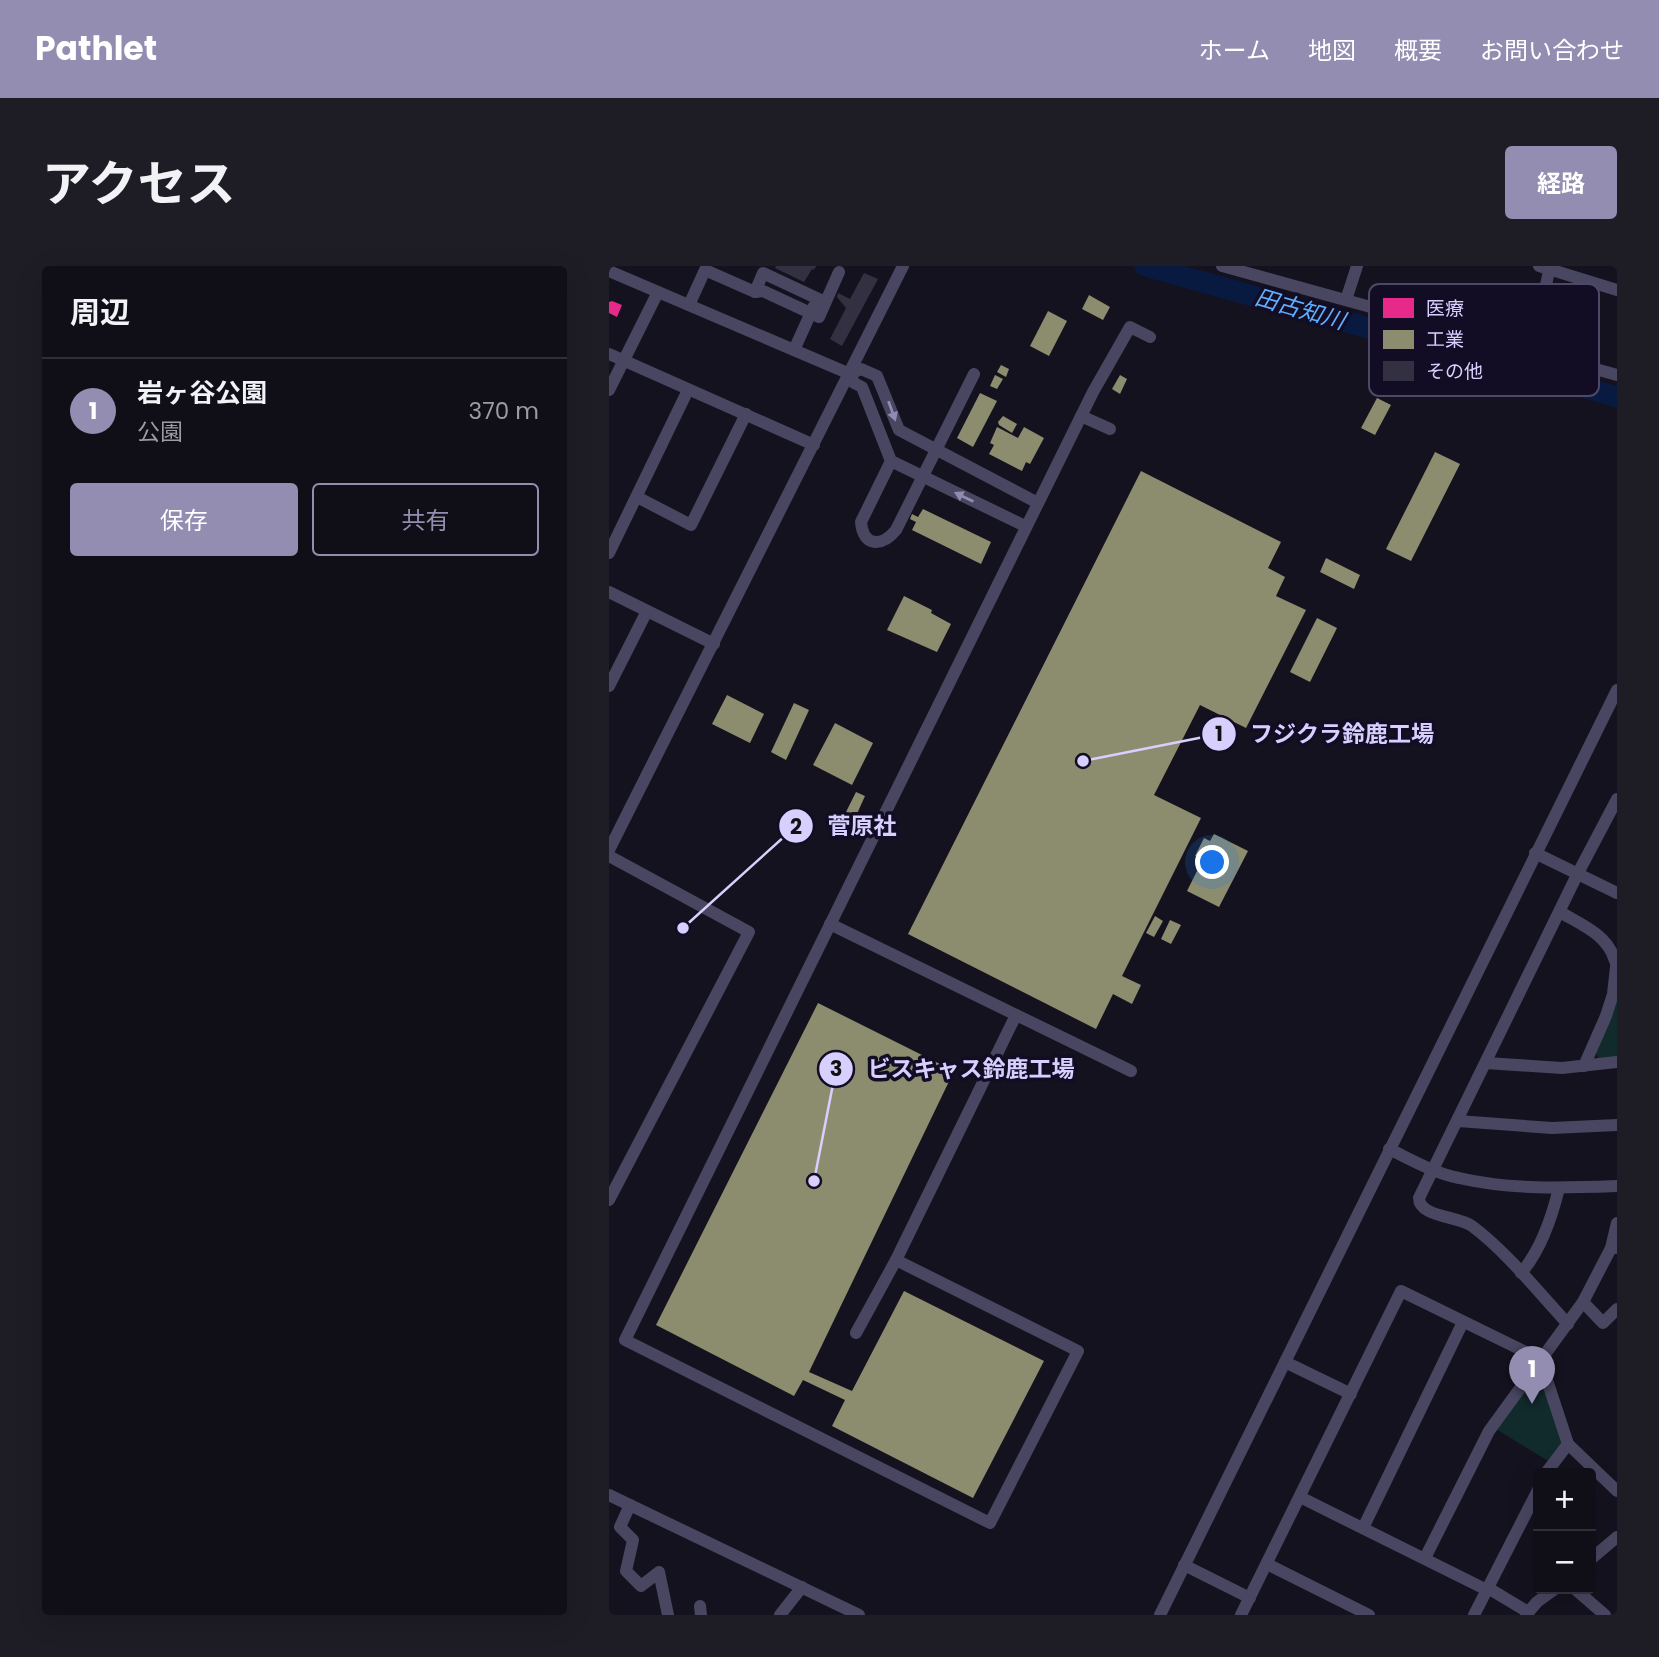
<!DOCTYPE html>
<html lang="ja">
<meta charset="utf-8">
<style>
body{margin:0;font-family:Poppins,"Noto Sans JP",sans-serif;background:#1e1c24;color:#f1f3f6}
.controls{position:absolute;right:21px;bottom:21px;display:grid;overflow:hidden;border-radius:7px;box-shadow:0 7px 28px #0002}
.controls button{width:63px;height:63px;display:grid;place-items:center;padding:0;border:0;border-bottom:2px solid #302e36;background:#100e17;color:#f1f3f6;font:35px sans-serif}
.you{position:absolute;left:604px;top:597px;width:24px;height:24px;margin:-18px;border:5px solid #fff;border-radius:50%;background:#1a73e8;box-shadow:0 0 0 10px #1a73e833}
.badge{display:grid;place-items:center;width:46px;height:46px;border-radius:50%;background:#938eb1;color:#fff;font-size:23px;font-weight:700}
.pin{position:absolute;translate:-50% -58px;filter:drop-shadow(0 2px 4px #0008)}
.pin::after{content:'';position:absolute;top:37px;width:24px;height:21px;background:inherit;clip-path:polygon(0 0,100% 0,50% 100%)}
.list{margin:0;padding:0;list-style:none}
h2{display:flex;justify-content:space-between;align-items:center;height:91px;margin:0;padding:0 28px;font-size:30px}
h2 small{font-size:23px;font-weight:400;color:#9c9ca1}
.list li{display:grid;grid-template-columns:46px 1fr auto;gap:21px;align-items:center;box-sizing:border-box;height:105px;padding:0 28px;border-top:2px solid #302e36}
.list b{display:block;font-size:26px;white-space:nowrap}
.list p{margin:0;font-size:23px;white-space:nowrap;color:#9c9ca1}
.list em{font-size:23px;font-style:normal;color:#9c9ca1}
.actions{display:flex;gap:14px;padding:21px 28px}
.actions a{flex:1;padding:16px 0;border:2px solid #938eb1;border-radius:7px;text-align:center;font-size:24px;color:#938eb1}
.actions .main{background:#938eb1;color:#fff}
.map{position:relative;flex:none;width:1008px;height:1349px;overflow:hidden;border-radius:7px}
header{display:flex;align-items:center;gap:42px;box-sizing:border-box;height:98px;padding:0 35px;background:#938eb1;color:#fff}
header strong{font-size:33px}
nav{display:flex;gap:38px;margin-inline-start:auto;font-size:24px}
.intro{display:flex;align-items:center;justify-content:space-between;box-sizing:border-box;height:168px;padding:0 42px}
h1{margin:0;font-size:49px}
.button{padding:18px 32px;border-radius:7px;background:#938eb1;color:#fff;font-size:24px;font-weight:700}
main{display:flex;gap:42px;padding:0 42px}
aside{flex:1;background:#100e17;border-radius:7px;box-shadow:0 7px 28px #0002}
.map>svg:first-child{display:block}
.green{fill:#112a2c}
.health{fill:#e7298a}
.industry{fill:#8c8c6e}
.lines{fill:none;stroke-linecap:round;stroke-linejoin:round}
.river{stroke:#081a40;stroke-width:21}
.building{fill:#333041}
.minor{stroke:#484660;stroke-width:12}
.oneway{fill:#908bb0}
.labels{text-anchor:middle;stroke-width:7;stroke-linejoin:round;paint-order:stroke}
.water-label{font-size:23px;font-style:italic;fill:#5eafff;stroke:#120d24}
.key{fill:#120d24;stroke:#4d4866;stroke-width:2}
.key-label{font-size:19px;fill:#d7d0ff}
.leader{fill:none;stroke:#d7d0ff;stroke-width:2.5}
.callout-dot{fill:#d7d0ff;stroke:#120d24;stroke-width:2.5}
.mark-label{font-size:21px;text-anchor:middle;font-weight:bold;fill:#111}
.callout-label{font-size:23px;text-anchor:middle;font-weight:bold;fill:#d7d0ff;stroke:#120d24;stroke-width:7;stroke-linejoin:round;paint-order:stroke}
</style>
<header>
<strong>Pathlet</strong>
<nav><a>ホーム</a><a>地図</a><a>概要</a><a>お問い合わせ</a></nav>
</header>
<div class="intro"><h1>アクセス</h1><a class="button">経路</a></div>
<main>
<aside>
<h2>周辺<small></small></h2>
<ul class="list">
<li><span class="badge">1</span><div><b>岩ヶ谷公園</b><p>公園</p></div><em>370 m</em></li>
</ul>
<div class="actions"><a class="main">保存</a><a>共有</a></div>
</aside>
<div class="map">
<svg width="1008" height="1349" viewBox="0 0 1008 1349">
<rect width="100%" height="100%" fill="#15121f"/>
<g class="green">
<path d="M1008,733V791L991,794L987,788Z"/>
<path d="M924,1112L933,1113L952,1173V1179L939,1195L887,1163Z"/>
</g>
<path class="health" d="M3,35L13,39L8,51L0,47V36Z"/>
<g class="industry">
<path d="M480,29L501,41L494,54L473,43Z"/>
<path d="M439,45L458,55L440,90L421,80Z"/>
<path d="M392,99L400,103L397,111L388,106Z"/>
<path d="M386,109L394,113L388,123L381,120Z"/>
<path d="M511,109L518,113L511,128L503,123Z"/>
<path d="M371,127L388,135L364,181L348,172Z"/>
<path d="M768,132L782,139L766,169L752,162Z"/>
<path d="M394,150L408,158L403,167L390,159L389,156Z"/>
<path d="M388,161L409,172L415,161L435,172L421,198L417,196L413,205L380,188L385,179L381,177Z"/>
<path d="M826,186L851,198L802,295L777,283Z"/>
<path d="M532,205L672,276L659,302L676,311L667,330L697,344L637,462L591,439L545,529L592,552L513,710L532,719L523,738L504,728L487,763L299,668Z"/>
<path d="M314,243L382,276L372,298L303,264L307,256L301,253L303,248L309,251Z"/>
<path d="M717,292L751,309L745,323L711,306Z"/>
<path d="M295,330L323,344L322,347L342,358L328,386L278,364Z"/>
<path d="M708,352L728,362L701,416L681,406Z"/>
<path d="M118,429L155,448L141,477L103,458Z"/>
<path d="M185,437L200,444L177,494L162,486Z"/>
<path d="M226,457L264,477L243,519L204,499Z"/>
<path d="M247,526L256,530L242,561L232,556Z"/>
<path d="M605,568L639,585L610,641L578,625L594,593L586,590L595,572L601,575Z"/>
<path d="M546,650L554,655L545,671L537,667Z"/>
<path d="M561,654L572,659L562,678L552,673Z"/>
<path d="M209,737L345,805L200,1106L243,1125L295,1025L435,1095L364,1232L223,1160L236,1134L194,1114L185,1130L47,1059Z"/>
</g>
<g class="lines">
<path class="river" d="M536,0L1008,131"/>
</g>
<g class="building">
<path d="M167,0H207L205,4L203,3L195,16L166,2Z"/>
<path d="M255,7L269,13L233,80L221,73L237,42L228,31L229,27L241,33Z"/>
</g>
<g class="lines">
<g class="minor">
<path d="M613,0L1008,109"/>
<path d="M930,0L1008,24"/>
<path d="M0,5L241,108L245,117L253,121L282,195L416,260"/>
<path d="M146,26L154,7L216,36"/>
<path d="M737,34L748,0"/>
<path d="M80,39L96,4L146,26L154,25L210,51L230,6"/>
<path d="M185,84L205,40"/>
<path d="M919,85L931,48L941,0"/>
<path d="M0,88L205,179"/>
<path d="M241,108L252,103L268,110L290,164L429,237"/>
<path d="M0,124L49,26"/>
<path d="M472,150L501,163"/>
<path d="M282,195L252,256C254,281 273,281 287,264L365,108"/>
<path d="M28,231L82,259L137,148"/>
<path d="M0,287L79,124"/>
<path d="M0,326L105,378"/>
<path d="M0,420L38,345"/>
<path d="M0,584L294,0"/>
<path d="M926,587L1008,627"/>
<path d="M0,590L140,666L0,934"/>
<path d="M951,646C973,659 999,669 1006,695"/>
<path d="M221,658L522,805"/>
<path d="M877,797L953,802L1008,796"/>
<path d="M975,800L997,750L1004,728L1008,692"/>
<path d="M849,855L943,862L1008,859"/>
<path d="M780,883C803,894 825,907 850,912C902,924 955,922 1008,920"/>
<path d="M1002,982L1008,957"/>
<path d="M287,994L469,1085L381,1257L16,1074L484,126L521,61L541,71"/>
<path d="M912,1007C932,984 943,951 950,922"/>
<path d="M974,1036L994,1057L1008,1043"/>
<path d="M959,1058C930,1027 898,986 863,960C849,950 810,951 810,932L968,609L1008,533"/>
<path d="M247,1067L287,994L407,749"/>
<path d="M676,1096L742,1128"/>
<path d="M937,1207L959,1178"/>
<path d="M0,1229L250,1349"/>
<path d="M691,1231L878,1324"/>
<path d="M21,1239L11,1261L24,1274L17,1305L32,1320L50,1306L59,1349"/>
<path d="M754,1262L854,1056"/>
<path d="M816,1292L880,1165L974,1036L1002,982H1008"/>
<path d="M982,1293L1008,1271"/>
<path d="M658,1298L760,1349"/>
<path d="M575,1299L641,1332"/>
<path d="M879,1322L919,1346"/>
<path d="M966,1323L996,1349"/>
<path d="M91,1340L92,1349"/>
<path d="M171,1349L193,1321"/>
<path d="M551,1349L1008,424"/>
<path d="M632,1349L792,1025L931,1093L959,1178L1008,1225"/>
<path d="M865,1349L929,1224"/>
<path d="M917,1349L928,1336L946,1323"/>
</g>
</g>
<defs><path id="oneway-solid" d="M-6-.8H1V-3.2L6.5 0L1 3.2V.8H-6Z" transform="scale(1.75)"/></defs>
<g class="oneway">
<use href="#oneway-solid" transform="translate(283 145) rotate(70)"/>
<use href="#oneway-solid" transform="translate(355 231) rotate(-154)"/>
</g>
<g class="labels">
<g class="water-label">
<text transform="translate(691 43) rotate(16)" y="8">田古知川</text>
</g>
</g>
<rect x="760" y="18" width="230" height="112" rx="10" class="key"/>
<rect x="774" y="32" width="31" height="20" fill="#e7298a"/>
<rect x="774" y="64" width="31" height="19" fill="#8c8c6e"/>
<rect x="774" y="95" width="31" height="20" fill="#333041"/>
<g class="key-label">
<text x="817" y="49">医療</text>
<text x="817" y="80">工業</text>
<text x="817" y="112">その他</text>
</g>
<path class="leader" d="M474 495L610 468M74 662L187 560M205 915L227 803"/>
<g class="callout-dot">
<circle cx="474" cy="495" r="7"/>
<circle cx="74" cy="662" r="7"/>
<circle cx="205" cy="915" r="7"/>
<circle cx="610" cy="468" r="18"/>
<circle cx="187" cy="560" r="18"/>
<circle cx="227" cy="803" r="18"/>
</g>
<g class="mark-label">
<text x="610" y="475">1</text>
<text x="187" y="568">2</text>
<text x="227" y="810">3</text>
</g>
<g class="callout-label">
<text x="733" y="476">フジクラ鈴鹿工場</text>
<text x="253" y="568">菅原社</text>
<text x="362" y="811">ビスキャス鈴鹿工場</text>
</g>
</svg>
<div class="controls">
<button>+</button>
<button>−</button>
</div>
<div class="you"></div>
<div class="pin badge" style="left:923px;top:1138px">1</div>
</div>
</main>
